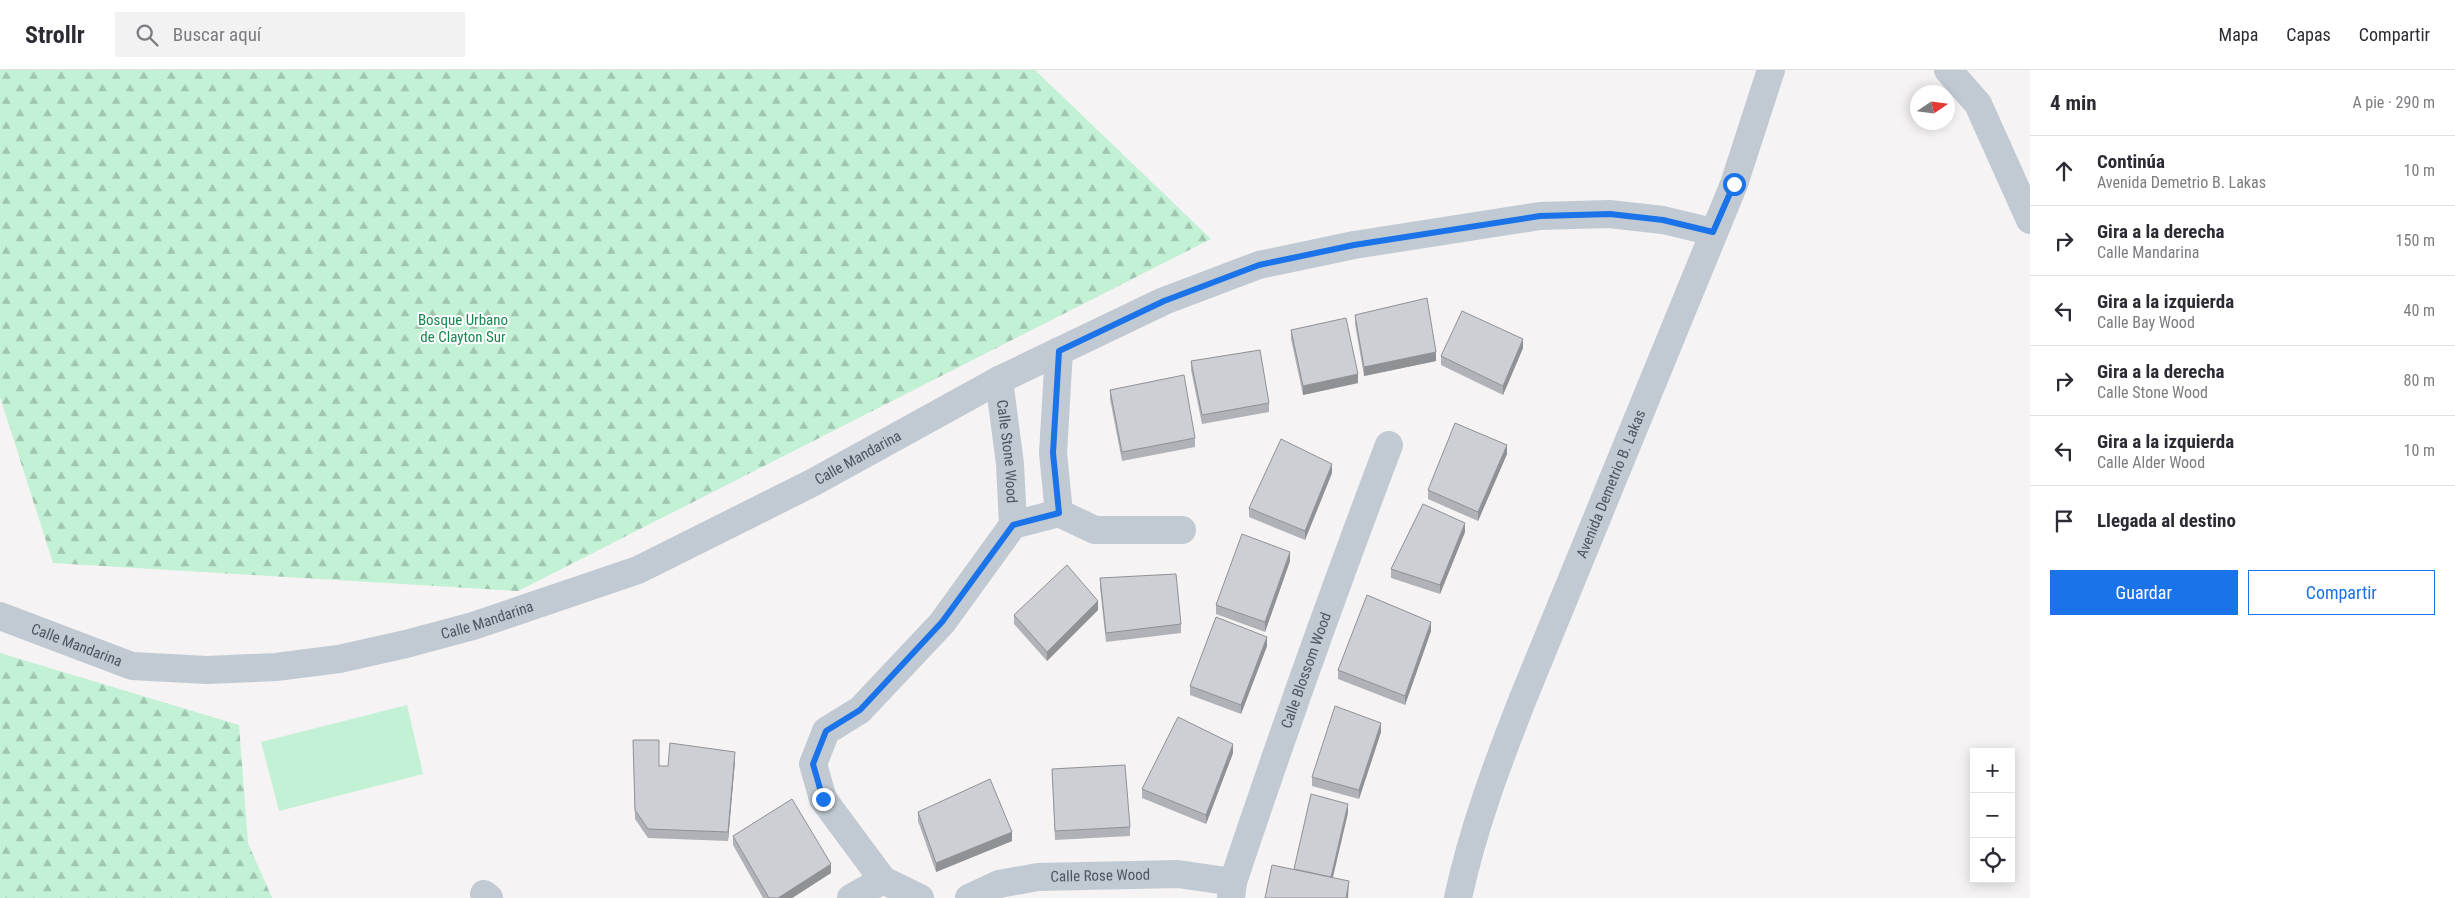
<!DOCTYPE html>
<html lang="es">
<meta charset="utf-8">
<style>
body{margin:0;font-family:"Roboto Condensed",sans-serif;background:#f2f2f3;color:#2b2b33}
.controls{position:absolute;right:15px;bottom:15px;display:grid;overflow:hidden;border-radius:0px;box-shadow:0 2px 12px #0003}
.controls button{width:45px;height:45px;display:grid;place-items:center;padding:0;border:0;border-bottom:1px solid #e1e1e2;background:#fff;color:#2b2b33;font:25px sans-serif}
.compass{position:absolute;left:1910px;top:15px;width:45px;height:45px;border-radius:50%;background:#fff;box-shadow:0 2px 12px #0003;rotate:77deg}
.stop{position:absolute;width:15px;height:15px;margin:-11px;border:4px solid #1a73e8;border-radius:50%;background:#fff}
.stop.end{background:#1a73e8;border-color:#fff;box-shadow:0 1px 5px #0008}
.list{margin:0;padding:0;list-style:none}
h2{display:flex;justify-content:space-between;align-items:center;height:65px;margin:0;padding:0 20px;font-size:21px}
h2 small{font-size:16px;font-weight:400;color:#7c7c81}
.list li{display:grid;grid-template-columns:32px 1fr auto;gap:15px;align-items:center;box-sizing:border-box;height:70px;padding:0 20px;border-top:1px solid #e1e1e2}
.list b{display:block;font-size:19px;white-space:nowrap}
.list p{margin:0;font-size:16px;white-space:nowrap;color:#7c7c81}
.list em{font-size:16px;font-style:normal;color:#7c7c81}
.actions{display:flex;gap:10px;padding:15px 20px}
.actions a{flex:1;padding:11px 0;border:1px solid #1a73e8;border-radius:0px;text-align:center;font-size:18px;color:#1a73e8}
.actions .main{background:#1a73e8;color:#fff}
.icon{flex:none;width:28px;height:28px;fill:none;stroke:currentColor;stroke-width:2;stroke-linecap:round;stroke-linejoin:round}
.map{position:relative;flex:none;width:2030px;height:828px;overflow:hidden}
header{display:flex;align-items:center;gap:30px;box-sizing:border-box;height:70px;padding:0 25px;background:#fff;border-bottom:1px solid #e1e1e2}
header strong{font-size:24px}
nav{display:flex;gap:28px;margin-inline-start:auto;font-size:18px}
.search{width:350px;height:45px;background:#f2f2f3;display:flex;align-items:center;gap:12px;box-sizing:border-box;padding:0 18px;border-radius:0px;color:#7c7c81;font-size:19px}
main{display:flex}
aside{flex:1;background:#fff}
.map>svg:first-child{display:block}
.forest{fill:url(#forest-firs)}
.garden{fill:#c3f1d5}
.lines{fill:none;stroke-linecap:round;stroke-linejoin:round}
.minor{stroke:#c1cad2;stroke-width:28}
.tertiary{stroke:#c1cad2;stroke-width:28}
.wall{fill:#b0b2b7}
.shaded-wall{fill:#909195}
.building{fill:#cdcfd5;stroke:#909195}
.route{stroke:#1a73e8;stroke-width:6}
.labels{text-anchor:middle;stroke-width:4;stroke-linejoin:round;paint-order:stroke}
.park-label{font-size:15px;fill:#17864f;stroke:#fff}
.street-label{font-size:15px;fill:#4a5661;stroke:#fff}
</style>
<header>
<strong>Strollr</strong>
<div class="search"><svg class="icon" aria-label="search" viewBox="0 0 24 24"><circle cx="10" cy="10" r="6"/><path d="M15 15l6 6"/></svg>Buscar aquí</div>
<nav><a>Mapa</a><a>Capas</a><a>Compartir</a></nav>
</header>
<main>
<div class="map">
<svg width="2030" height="828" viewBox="0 0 2030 828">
<defs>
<pattern id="forest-firs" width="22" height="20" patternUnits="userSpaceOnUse" patternTransform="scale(1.25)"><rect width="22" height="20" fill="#c3f1d5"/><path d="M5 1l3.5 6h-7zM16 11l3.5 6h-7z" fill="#a0c6b0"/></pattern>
</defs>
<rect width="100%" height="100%" fill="#f5f3f3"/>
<g class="forest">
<path d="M0,0H1035L1211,169L518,521L53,493L0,327Z"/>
<path d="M0,583L239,655L248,773L272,828H0Z"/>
</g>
<path class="garden" d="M407,635L423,704L279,741L261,672Z"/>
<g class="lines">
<g class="minor">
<path d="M1948,0L1978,34L2030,150"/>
<path d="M1059,281L1053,383L1059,443"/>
<path id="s1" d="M999,310L1010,394L1013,455"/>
<path d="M1059,443L1095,460H1182"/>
<path id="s2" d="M0,546L132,596L207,600L276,597L339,589L406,574L473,556L638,500L812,413L999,310L1164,231L1259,195L1354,175L1540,146L1609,144L1663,150L1713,162"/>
<path d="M484,824L489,828"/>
<path d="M851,828L883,810"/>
<path d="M920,828L883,810L823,729L813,694L826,661L860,640L942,553L1013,455L1059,443"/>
<path id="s3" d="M969,828L999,814L1038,807L1178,804L1233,812"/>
<path id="s4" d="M1231,828L1233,812C1282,665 1334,520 1389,375"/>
</g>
<path class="tertiary" id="s5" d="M1458,828C1473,758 1498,692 1524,626L1734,114L1771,0"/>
</g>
<g class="wall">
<path d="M1355,245L1436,291L1364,306L1355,254Z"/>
<path d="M1291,260L1358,313L1303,325L1291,269Z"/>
<path d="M1523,278L1503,325L1441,295V286Z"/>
<path d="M1191,291L1269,333V342L1202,354L1191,300Z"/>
<path d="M1110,320L1195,368V377L1122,391L1110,329Z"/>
<path d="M1507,384L1478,451L1428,429V420Z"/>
<path d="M1332,403L1305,470L1249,447V438Z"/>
<path d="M1465,462L1440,524L1391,508V499Z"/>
<path d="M1290,491L1265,562L1216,544V535Z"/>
<path d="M1100,508L1181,554V563L1106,572L1100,517Z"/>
<path d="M1098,540L1047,591L1014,554V545Z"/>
<path d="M1431,561L1405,635L1338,609V600Z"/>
<path d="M1267,576L1241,644L1190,625V616Z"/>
<path d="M1381,662L1359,729L1312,716V707Z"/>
<path d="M633,670L659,696H668L735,691L728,771L648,768L635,749Z"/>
<path d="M1233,683L1206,754L1142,728V719Z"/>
<path d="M1052,699L1130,757V766L1055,770Z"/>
<path d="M918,742L1012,771L936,802L918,751Z"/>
<path d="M733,766L831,803L792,828H763L733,775Z"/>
</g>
<g class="shaded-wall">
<path d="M1523,269V278L1503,325V316Z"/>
<path d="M1436,282V291L1364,306V297Z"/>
<path d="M1358,304V313L1303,325V316Z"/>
<path d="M1507,375V384L1478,451V442Z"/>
<path d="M1332,394V403L1305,470V461Z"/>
<path d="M1465,453V462L1440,524V515Z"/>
<path d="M1290,482V491L1265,562V552Z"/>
<path d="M1098,531V540L1047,591V582Z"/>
<path d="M1431,552V561L1405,635V626Z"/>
<path d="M1267,567V576L1241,644V635Z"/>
<path d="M1381,653V662L1359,729V720Z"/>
<path d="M1233,674V683L1206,754V745Z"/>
<path d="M735,682V691L728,771V762Z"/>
<path d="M1348,734V743L1330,820V811Z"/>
<path d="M1012,762V771L936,802V793Z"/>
<path d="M831,794V803L792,828H778Z"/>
<path d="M1349,811L1348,828H1346Z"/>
</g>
<g class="building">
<path d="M1427,228L1436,282L1364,297L1355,245Z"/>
<path d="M1462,241L1523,269L1503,316L1441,286Z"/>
<path d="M1346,248L1358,304L1303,316L1291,260Z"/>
<path d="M1260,280L1269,333L1202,345L1191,291Z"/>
<path d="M1184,305L1195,368L1122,382L1110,320Z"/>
<path d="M1455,353L1507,375L1478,442L1428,420Z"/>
<path d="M1281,369L1332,394L1305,461L1249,438Z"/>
<path d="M1423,434L1465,453L1440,515L1391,499Z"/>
<path d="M1242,464L1290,482L1265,552L1216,535Z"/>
<path d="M1067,495L1098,531L1047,582L1014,545Z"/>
<path d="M1176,504L1181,554L1106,563L1100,508Z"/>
<path d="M1367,525L1431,552L1405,626L1338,600Z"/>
<path d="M1216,547L1267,567L1241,635L1190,616Z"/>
<path d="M1335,636L1381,653L1359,720L1312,707Z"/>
<path d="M1178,647L1233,674L1206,745L1142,719Z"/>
<path d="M633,670H659V696H668L670,673L735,682L728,762L648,759L635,740Z"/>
<path d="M1125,695L1130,757L1055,761L1052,699Z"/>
<path d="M990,709L1012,762L936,793L918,742Z"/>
<path d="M1311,724L1348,734L1331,807L1294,799Z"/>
<path d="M792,729L831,794L778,828H769L733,766Z"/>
<path d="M1272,795L1349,811L1346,828H1265Z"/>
</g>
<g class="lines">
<path class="route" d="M823,729L813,694L826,661L860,640L942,552L1013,455L1059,443L1053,383L1059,281L1164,231L1259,195L1354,175L1540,146L1610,144L1663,150L1713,162L1734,114"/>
</g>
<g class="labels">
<g class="park-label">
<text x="463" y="255">Bosque Urbano<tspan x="463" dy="17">de Clayton Sur</tspan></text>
</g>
<g class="street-label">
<text dy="5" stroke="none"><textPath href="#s1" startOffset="72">Calle Stone Wood</textPath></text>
<text dy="5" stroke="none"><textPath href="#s2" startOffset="908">Calle Mandarina</textPath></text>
<text dy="5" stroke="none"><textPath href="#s5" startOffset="442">Avenida Demetrio B. Lakas</textPath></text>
<text dy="5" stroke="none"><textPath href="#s2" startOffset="502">Calle Mandarina</textPath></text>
<text dy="5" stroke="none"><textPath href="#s2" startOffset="82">Calle Mandarina</textPath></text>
<text dy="5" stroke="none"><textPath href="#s4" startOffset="240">Calle Blossom Wood</textPath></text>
<text dy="5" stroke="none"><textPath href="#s3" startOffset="135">Calle Rose Wood</textPath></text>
</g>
</g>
</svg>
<div class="controls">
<button>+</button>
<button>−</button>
<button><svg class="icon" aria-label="locate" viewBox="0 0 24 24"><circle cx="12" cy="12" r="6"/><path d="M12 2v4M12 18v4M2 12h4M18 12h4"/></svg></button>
</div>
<svg class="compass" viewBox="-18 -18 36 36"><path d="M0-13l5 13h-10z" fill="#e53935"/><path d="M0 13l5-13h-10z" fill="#7c7c81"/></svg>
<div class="stop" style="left:1734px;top:114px"></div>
<div class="stop end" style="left:823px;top:729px"></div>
</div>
<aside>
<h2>4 min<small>A pie · 290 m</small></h2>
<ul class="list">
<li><svg class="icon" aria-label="ahead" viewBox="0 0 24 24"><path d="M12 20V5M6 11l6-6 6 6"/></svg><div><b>Continúa</b><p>Avenida Demetrio B. Lakas</p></div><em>10 m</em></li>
<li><svg class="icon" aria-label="right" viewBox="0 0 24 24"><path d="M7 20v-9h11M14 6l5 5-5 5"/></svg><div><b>Gira a la derecha</b><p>Calle Mandarina</p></div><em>150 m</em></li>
<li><svg class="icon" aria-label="left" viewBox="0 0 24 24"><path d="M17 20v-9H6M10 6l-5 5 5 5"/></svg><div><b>Gira a la izquierda</b><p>Calle Bay Wood</p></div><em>40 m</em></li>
<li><svg class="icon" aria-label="right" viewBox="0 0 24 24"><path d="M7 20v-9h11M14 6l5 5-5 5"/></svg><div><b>Gira a la derecha</b><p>Calle Stone Wood</p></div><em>80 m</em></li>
<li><svg class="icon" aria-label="left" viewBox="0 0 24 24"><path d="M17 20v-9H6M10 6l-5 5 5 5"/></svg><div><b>Gira a la izquierda</b><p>Calle Alder Wood</p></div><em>10 m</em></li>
<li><svg class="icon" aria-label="arrive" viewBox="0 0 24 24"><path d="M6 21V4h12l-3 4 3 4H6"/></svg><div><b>Llegada al destino</b></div></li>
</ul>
<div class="actions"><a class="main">Guardar</a><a>Compartir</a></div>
</aside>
</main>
